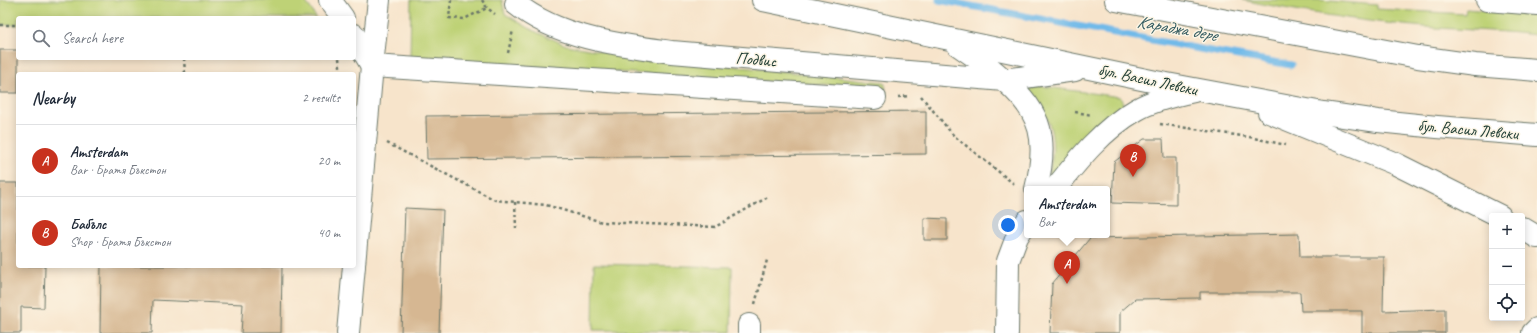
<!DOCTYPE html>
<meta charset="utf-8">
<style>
body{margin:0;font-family:Caveat,sans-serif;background:#f2f2f3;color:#1f2937}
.controls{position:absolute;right:12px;bottom:12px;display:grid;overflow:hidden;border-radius:4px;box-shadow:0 2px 10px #0003}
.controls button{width:36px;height:36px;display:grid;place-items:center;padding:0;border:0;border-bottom:1px solid #e0e1e3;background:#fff;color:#1f2937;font:20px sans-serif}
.you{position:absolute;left:1008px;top:225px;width:14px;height:14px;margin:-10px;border:3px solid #fff;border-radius:50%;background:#1a73e8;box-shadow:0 0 0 6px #1a73e833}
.badge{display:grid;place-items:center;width:26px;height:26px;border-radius:50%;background:#c8321e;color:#fff;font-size:13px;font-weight:700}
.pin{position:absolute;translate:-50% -33px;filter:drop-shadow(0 1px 2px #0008)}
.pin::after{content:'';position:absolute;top:21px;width:14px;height:12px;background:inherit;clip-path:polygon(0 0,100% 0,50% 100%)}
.popup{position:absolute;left:1024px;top:186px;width:86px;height:52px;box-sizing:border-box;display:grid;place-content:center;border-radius:4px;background:#fff;filter:drop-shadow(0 1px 3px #0005);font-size:13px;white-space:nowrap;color:#747a83}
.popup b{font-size:15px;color:#1f2937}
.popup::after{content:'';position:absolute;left:50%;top:100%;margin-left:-8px;border:8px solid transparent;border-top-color:#fff}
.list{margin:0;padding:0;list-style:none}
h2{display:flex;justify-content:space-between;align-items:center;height:52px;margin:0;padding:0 16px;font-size:17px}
h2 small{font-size:13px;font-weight:400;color:#747a83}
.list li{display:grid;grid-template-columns:26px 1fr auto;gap:12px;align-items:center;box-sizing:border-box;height:72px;padding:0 16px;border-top:1px solid #e0e1e3}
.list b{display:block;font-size:15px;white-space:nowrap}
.list p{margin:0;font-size:13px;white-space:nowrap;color:#747a83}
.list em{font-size:13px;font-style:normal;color:#747a83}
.icon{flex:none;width:22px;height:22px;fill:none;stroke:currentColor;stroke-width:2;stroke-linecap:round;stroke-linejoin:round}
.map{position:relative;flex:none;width:1537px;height:333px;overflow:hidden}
.search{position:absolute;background:#fff;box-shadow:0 2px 10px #0003;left:16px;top:16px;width:340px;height:44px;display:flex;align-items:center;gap:10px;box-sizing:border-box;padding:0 14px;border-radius:4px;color:#747a83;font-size:15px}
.panel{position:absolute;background:#fff;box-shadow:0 2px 10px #0003;left:16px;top:72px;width:340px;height:196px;border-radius:4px}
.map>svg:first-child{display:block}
.green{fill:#bed276;stroke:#6e8855}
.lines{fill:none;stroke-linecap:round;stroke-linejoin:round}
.stream{stroke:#71bae9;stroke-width:7}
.building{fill:#d6b792}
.minor-casing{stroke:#6b7769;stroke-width:24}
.highway-casing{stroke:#6b7769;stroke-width:24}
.path{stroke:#6b7769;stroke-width:2.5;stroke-dasharray:3 3;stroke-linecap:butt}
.minor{stroke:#fff;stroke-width:22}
.highway{stroke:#fff;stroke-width:22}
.labels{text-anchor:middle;stroke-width:3;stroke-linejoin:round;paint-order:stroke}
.street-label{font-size:17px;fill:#1f3d34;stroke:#fcf5e5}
.water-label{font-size:18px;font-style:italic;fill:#345c61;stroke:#fcf5e5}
</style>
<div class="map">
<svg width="1537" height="333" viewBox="0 0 1537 333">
<rect width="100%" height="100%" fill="#fcf5e5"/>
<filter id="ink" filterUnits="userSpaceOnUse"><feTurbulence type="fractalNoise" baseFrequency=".025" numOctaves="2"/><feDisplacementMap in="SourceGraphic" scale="8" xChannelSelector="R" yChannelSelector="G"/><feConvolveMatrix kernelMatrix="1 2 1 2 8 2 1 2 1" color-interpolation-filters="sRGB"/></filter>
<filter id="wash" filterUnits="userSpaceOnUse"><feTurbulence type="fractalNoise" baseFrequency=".012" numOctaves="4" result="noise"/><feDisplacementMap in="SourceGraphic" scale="16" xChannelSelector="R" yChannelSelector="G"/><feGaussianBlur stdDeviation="0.9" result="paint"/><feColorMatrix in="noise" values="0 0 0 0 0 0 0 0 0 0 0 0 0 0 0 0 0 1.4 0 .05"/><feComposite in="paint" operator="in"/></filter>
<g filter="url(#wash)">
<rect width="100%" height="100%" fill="#f7e4cb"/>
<g class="green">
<path d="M0,0H304L311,9L316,18H18V25H0Z"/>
<path d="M411,0H502L505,14L534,31L566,45L617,54L884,82L886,89L410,59Z"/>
<path d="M1242,0H1318L1377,5V9L1465,14L1466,9L1537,15V35C1504,31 1471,30 1437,28C1372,23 1307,13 1242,0Z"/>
<path d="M1025,84L1120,97L1123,103L1120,113L1046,189C1051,167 1057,144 1048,121C1043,109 1032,96 1025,84Z"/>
<path d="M594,264L732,267L731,332L593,330Z"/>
</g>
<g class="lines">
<path class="stream" d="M939,0L1221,53L1291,65"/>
</g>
<g id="blocks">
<g class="building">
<rect x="0" y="50" width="18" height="43"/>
<path d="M926,111V154L427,159L426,116Z"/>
<path d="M1144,139H1163L1164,158H1176V205L1112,203L1114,162Z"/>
<path d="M0,183H18V266H45L44,308L21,307V333H0Z"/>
<path d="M405,208L443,210L439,333H401Z"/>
<path d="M924,218L947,219V240H924Z"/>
<path d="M1299,234L1300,257H1384L1383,311L1445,309V333H1362V311H1301L1300,292H1200V298L1135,299L1120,312V333H1050L1052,284L1090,238Z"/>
<path d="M101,266H282L281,333H241L243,304L153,300L152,333H100Z"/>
</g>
</g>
</g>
<g filter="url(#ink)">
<use href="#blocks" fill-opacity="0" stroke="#6b7769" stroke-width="1"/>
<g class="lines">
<g class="minor-casing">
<g id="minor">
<path d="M516,4C558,38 619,45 672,52L1004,80C1043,113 1048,141 1036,189"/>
<path d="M354,265L372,66L875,98"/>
<path d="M348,333L354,266"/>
<path d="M749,333V325"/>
<path d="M1007,333L1008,261L1017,237L1027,221"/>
<path d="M1533,333L1537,329"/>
</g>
</g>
<g class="highway-casing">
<g id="highway">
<path d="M330,0L343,18"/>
<path d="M763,0L1156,82L1323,113L1378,121L1437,127L1537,135"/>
<path d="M1116,0L1418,57L1475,65L1537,70"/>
<path d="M1487,0L1537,4"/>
<path d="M354,35L372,66"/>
<path d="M958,45L984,63L1004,80L1075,70"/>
<path d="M372,66L379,0"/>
<path d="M1269,112L1396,164L1500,216"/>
<path d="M1055,189C1078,160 1103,129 1136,110C1153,100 1175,95 1194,91"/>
<path d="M1522,228L1537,237"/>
</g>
</g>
<g class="path">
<path d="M451,0L449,18L464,19L487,8"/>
<path d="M482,0L487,8L495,14"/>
<path d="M0,25H18"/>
<path d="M508,53L513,30"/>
<path d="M184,58L185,74"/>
<path d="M339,58L341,74"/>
<path d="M180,73V74"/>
<path d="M921,96L954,136L1014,184"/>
<path d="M898,97L909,96"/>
<path d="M1075,112L1092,115"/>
<path d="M1160,124L1249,137L1286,145"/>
<path d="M387,143L495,200L546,205L602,222L715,227L768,197"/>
<path d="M515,202L516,228"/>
<path d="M755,304L767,260"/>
</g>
<use href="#minor" class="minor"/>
<use href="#highway" class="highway"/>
</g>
</g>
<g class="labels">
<g class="street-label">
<text transform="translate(756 59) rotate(5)" y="6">Подвис</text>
<text transform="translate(1148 79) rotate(12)" y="6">бул. Васил Левски</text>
<text transform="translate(1468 129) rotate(5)" y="6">бул. Васил Левски</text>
</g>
<g class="water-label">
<text transform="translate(1177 28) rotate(10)" y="6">Караджа дере</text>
</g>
</g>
</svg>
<div class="controls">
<button>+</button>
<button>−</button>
<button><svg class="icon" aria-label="locate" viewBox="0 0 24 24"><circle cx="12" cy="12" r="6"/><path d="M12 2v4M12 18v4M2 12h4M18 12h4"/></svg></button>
</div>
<div class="you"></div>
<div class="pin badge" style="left:1067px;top:284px">A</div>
<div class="popup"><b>Amsterdam</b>Bar</div>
<div class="pin badge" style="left:1133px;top:177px">B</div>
<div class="search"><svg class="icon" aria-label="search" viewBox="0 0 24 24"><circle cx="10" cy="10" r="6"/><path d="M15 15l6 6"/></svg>Search here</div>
<section class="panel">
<h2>Nearby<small>2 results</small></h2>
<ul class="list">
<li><span class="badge">A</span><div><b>Amsterdam</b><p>Bar · Братя Бъкстон</p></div><em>20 m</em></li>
<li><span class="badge">B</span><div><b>Бабълс</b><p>Shop · Братя Бъкстон</p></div><em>40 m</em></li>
</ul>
</section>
</div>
